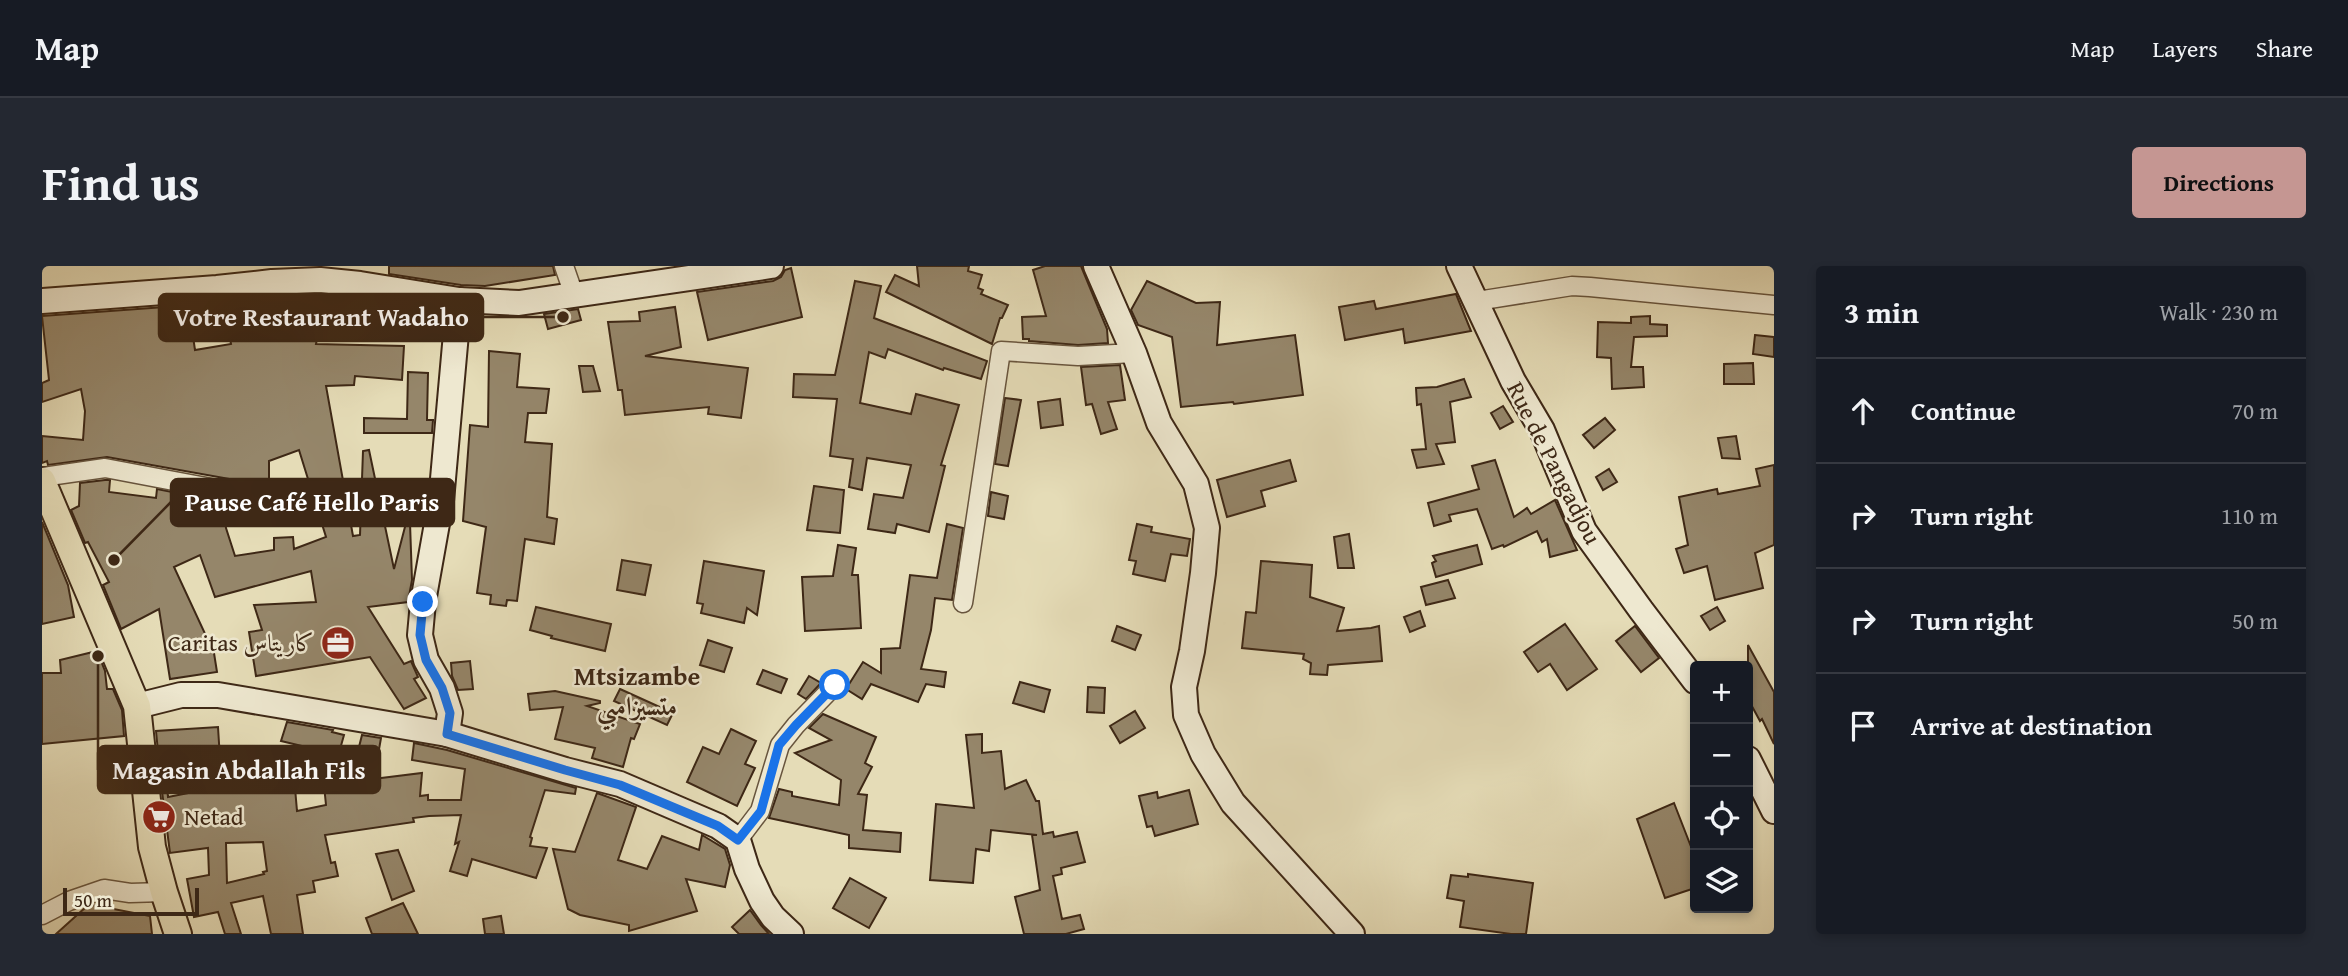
<!DOCTYPE html>
<meta charset="utf-8">
<style>
body{margin:0;font-family:"Gentium Book Plus",Amiri,serif;background:#242831;color:#f1f3f6}
.controls{position:absolute;right:21px;bottom:21px;display:grid;overflow:hidden;border-radius:7px;box-shadow:0 4px 10px #0003}
.controls button{width:63px;height:63px;display:grid;place-items:center;padding:0;border:0;border-bottom:2px solid #363941;background:#171b24;color:#f1f3f6;font:35px sans-serif}
.scale{position:absolute;left:21px;bottom:18px;width:136px;box-sizing:border-box;padding-left:7px;border:4px solid #3e2816;border-top:0;font-size:19px;line-height:24px;white-space:nowrap;color:#3e2816;-webkit-text-stroke:5px #eee8d0;paint-order:stroke}
.stop{position:absolute;width:21px;height:21px;margin:-16px;border:5px solid #1a73e8;border-radius:50%;background:#fff}
.stop.end{background:#1a73e8;border-color:#fff;box-shadow:0 2px 7px #0008}
.list{margin:0;padding:0;list-style:none}
h2{display:flex;justify-content:space-between;align-items:center;height:91px;margin:0;padding:0 28px;font-size:30px}
h2 small{font-size:23px;font-weight:400;color:#9ea1a6}
.list li{display:grid;grid-template-columns:46px 1fr auto;gap:21px;align-items:center;box-sizing:border-box;height:105px;padding:0 28px;border-top:2px solid #363941}
.list b{display:block;font-size:26px;white-space:nowrap}
.list em{font-size:23px;font-style:normal;color:#9ea1a6}
.icon{flex:none;width:38px;height:38px;fill:none;stroke:currentColor;stroke-width:2;stroke-linecap:round;stroke-linejoin:round}
.map{position:relative;flex:none;width:1732px;height:668px;overflow:hidden;border-radius:7px}
header{display:flex;align-items:center;gap:42px;box-sizing:border-box;height:98px;padding:0 35px;background:#171b24;border-bottom:2px solid #363941}
header strong{font-size:33px}
nav{display:flex;gap:38px;margin-inline-start:auto;font-size:24px}
.intro{display:flex;align-items:center;justify-content:space-between;box-sizing:border-box;height:168px;padding:0 42px}
h1{margin:0;font-size:49px}
.button{padding:18px 32px;border-radius:7px;background:#c59692;color:#111;font-size:24px;font-weight:700}
main{display:flex;gap:42px;padding:0 42px}
aside{flex:1;background:#171b24;border-radius:7px;box-shadow:0 4px 10px #0003}
.map>svg:first-child{display:block}
.building{fill:#95866a;stroke:#3e2816;stroke-width:2;fill-rule:evenodd}
.lines{fill:none;stroke-linecap:round;stroke-linejoin:round}
.street-casing{stroke:#68553e;stroke-width:21}
.secondary-casing{stroke:#3e2816;stroke-width:28}
.primary-casing{stroke:#3e2816;stroke-width:30}
.street{stroke:#eee8d0;stroke-width:18}
.secondary{stroke:#eee8d0;stroke-width:24}
.primary{stroke:#e5dcb7;stroke-width:26}
.route{stroke:#1a73e8;stroke-width:9}
.labels{text-anchor:middle;stroke-width:5;stroke-linejoin:round;paint-order:stroke}
.street-label{font-size:24px;fill:#3e2816;stroke:#eee8d0}
.poi-label{font-size:24px;fill:#3e2816;stroke:#eee8d0;text-anchor:end}
.neighbourhood-label{font-size:26px;font-weight:bold;fill:#3e2816;stroke:#eee8d0}
.leader{fill:none;stroke:#3e2816;stroke-width:2.5}
.callout-dot{fill:#3e2816;stroke:#eee8d0;stroke-width:2.5}
.callout{fill:#3e2816;stroke:#3e2816;stroke-width:2.5}
.callout-label{font-size:26px;text-anchor:middle;font-weight:bold;fill:#fff}
</style>
<header>
<strong>Map</strong>
<nav><a>Map</a><a>Layers</a><a>Share</a></nav>
</header>
<div class="intro"><h1>Find us</h1><a class="button">Directions</a></div>
<main>
<div class="map">
<svg width="1732" height="668" viewBox="0 0 1732 668">
<rect width="100%" height="100%" fill="#e5dcb7"/>
<filter id="stains"><feTurbulence type="fractalNoise" baseFrequency=".00286" numOctaves="4"/><feColorMatrix values="0 0 0 0 .2 0 0 0 0 .09 0 0 0 0 .02 0 0 0 .5 -.17"/></filter>
<radialGradient id="worn" r=".72"><stop offset=".6" stop-color="#630" stop-opacity="0"/><stop offset="1" stop-color="#630" stop-opacity=".3"/></radialGradient>
<g class="building">
<path d="M347,0H511L513,9L443,20L419,19L347,8Z"/>
<path d="M875,0H927L926,5L940,9L936,22L941,24L939,28L966,39L960,52H958L950,78L844,26L853,9L877,20Z"/>
<path d="M1003,0H1039L1065,63L1066,77L1036,79L987,75V73H981L980,51L1004,50L991,4Z"/>
<path d="M749,2L760,51L666,74L655,26L731,15L739,11L743,4Z"/>
<path d="M813,15L839,20L832,52L945,95L939,113L902,102L901,104L846,83L843,92L827,86L818,137L869,148L874,128L917,139L899,199L903,200L887,266L855,258L853,267L826,263L832,228L861,232L869,199L825,192L820,224L807,221L811,193L788,190L795,133L751,131L752,108L793,109Z"/>
<path d="M1105,15L1154,37L1178,36L1175,79L1253,69L1261,129L1192,138L1191,136L1139,141L1130,71L1096,59L1089,44Z"/>
<path d="M1414,28L1429,65L1363,77L1361,63L1303,74L1297,41L1332,35L1334,43Z"/>
<path d="M278,29L317,33L313,55L280,48L274,78L362,80L360,114L313,110L312,119L284,120L311,270L318,269L321,185L327,184L352,303L364,257H368L370,314L366,336L326,341L362,398L369,395L376,411L372,413L384,432L362,443L328,391L214,410L207,366L220,364L212,339L274,336L269,305L173,331L158,289L132,301L172,387L175,406L128,413L117,343L79,363L61,319L67,316L46,276L43,277L29,244L37,240L38,217L63,214H68L67,226L114,232L115,223L181,236L184,262L193,290L232,284V272L251,271L252,283L284,271L257,184L227,195V220L65,191L6,199L5,195L0,197V170L41,174L43,145L39,123L0,136V117L7,114L0,50L150,39L164,42L162,38L231,31ZM184,49L189,78L153,84L149,57Z"/>
<path d="M633,41L639,81L603,90L706,102L699,152L666,148L667,141L583,149L580,124H576L566,56L598,55L597,46Z"/>
<path d="M536,43L539,54L506,63L502,48Z"/>
<path d="M1608,50V58L1625,59V70L1592,71L1589,101H1601L1602,121L1570,123L1569,92L1555,91L1556,56L1589,57V51Z"/>
<path d="M1713,69L1732,71V91L1711,88Z"/>
<path d="M447,85L478,88L475,121L507,123L504,147H486L483,176L510,178L505,251L515,253L512,278L483,273L475,335L465,334L464,340L448,338L449,329L435,327L444,261L421,255L428,159L446,161Z"/>
<path d="M1711,97L1712,118H1682V98Z"/>
<path d="M1078,99L1083,134L1066,136L1075,163L1059,168L1050,138L1044,139L1039,101Z"/>
<path d="M537,100H551L558,125L541,126Z"/>
<path d="M366,106L386,107L385,154H391L390,167H322V152L365,153Z"/>
<path d="M1422,113L1429,131L1408,136L1413,176L1394,178L1402,198L1375,202L1370,184L1384,183L1379,138L1375,139L1374,122L1395,121Z"/>
<path d="M963,132L979,134L966,200L953,198Z"/>
<path d="M1018,133L1021,159L999,162L996,136Z"/>
<path d="M1461,140L1471,156L1458,163L1449,147Z"/>
<path d="M1563,152L1573,164L1552,182L1541,169Z"/>
<path d="M1694,170L1698,193L1680,192L1676,172Z"/>
<path d="M1248,194L1254,215L1219,225L1223,240L1185,251L1175,214Z"/>
<path d="M1453,194L1472,251L1485,242L1489,248L1513,234L1535,284L1508,291L1505,273L1500,276L1495,265L1462,281L1461,279L1450,283L1435,243L1407,249L1409,255L1392,260L1386,237L1437,223L1430,200Z"/>
<path d="M1732,199V279L1713,287L1721,322L1673,334L1665,300L1642,307L1634,283L1646,279L1637,231L1675,223L1676,228L1718,220L1714,203Z"/>
<path d="M1567,203L1575,216L1561,224L1554,211Z"/>
<path d="M772,220L802,224L798,267L765,264Z"/>
<path d="M949,226L966,230L962,253L946,250Z"/>
<path d="M0,256L26,319L32,351L0,358Z"/>
<path d="M905,258L921,262L910,334L893,332L889,364L879,403L904,406L902,421L884,418L876,436L829,418L820,433L804,423L821,396L839,407V383L858,382L868,309L895,312Z"/>
<path d="M1095,258L1110,261L1109,266L1148,273L1145,290L1129,288L1123,315L1091,308L1094,295L1087,294Z"/>
<path d="M1307,268L1312,302H1296L1292,271Z"/>
<path d="M796,279L814,282L810,309H816L819,362L763,365L760,311L791,310Z"/>
<path d="M1435,279L1440,298L1394,311L1390,297L1394,295L1391,290Z"/>
<path d="M580,294L609,299L603,329L575,324Z"/>
<path d="M662,295L722,305L715,349L705,342L702,357L659,347L661,338L655,337Z"/>
<path d="M1219,295L1270,299L1268,331L1302,342L1295,365L1329,362L1337,360L1340,395L1286,399L1285,409L1268,408L1269,397L1261,393L1262,388L1200,382L1204,346L1214,347Z"/>
<path d="M1406,314L1413,332L1384,339L1379,321Z"/>
<path d="M494,341L569,358L563,385L509,372L510,370L488,364Z"/>
<path d="M1675,341L1683,355L1668,364L1659,350Z"/>
<path d="M1378,345L1383,360L1368,366L1362,351Z"/>
<path d="M1523,358L1555,403L1525,424L1508,398L1496,406L1482,386Z"/>
<path d="M1075,360L1099,369L1093,384L1070,375Z"/>
<path d="M1593,360L1617,392L1599,406L1574,375Z"/>
<path d="M666,374L690,382L682,406L658,399Z"/>
<path d="M1706,379L1732,426V478L1720,453L1718,455L1706,433Z"/>
<path d="M55,385L63,405L65,423H71L80,444L82,470L0,478V407H19L18,394Z"/>
<path d="M428,395L431,423L416,424L410,410L409,397Z"/>
<path d="M721,404L745,413L739,427L715,418Z"/>
<path d="M767,410L779,417L764,433L756,428Z"/>
<path d="M978,416L1008,424L1002,446L971,437Z"/>
<path d="M1046,421L1063,422L1062,447L1045,446Z"/>
<path d="M578,423L631,447L625,459L572,435Z"/>
<path d="M513,425L558,435V437L545,440L598,458L592,473L589,472L581,501L550,492L553,482L513,473L521,441L488,444L486,428Z"/>
<path d="M1093,445L1103,462L1078,477L1068,460Z"/>
<path d="M781,448L834,471L823,497L830,501L816,528L825,529L821,564L859,567L858,586L807,582V569L727,552L737,523L750,526V530L797,539L799,514L753,487L789,474L767,462Z"/>
<path d="M245,456L291,464L290,466L302,469L293,501L257,491L260,480L239,475Z"/>
<path d="M176,461L178,493L117,496L114,465Z"/>
<path d="M689,463L714,475L703,498L713,502L695,540L645,516L661,481L677,488Z"/>
<path d="M940,468V487L959,485L963,523L984,514L994,535H997L1001,568L1011,566L1012,571L1035,566L1043,596L1019,602L1020,608L1011,610L1020,653L1038,649L1042,663L1024,668H982L973,631L998,624L990,569H995L949,564L947,585L934,583L931,617L888,614L894,538L932,542L924,469Z"/>
<path d="M320,469L339,472L336,489L316,485Z"/>
<path d="M372,477L405,484L534,522L533,528L503,524L488,571L490,572L488,580L505,582L494,612L430,593L425,610L408,605L417,576L413,578L419,549L387,550L371,552L372,556L283,569L289,597L293,596L296,610L271,615L273,626L255,629L261,668H229L221,630L189,637L199,668H183L176,646L152,651L145,613L167,609L166,582L128,587L118,510L124,509L126,531L172,522L170,506L193,503L196,524L239,527L238,524L253,522L255,545L284,539L282,519L380,507L378,530L386,529V534H419L423,503L370,494ZM221,576L225,605L221,606L222,608L185,617L184,577Z"/>
<path d="M1147,524L1156,558L1113,570L1110,560L1105,561L1097,530L1115,526L1116,532Z"/>
<path d="M555,527L594,541L576,594L605,603L620,570L657,584L660,569L683,583L688,599L683,621L644,613L655,645L587,665V659L538,649L526,643L511,583L533,586Z"/>
<path d="M1632,537L1653,591V622L1623,632L1595,553Z"/>
<path d="M356,584L372,625L350,634L334,588Z"/>
<path d="M1426,608L1491,617L1484,668H1469L1418,661L1422,635L1405,632L1409,609L1426,611Z"/>
<path d="M808,612L844,632L827,662L791,642Z"/>
<path d="M361,637L376,668H330L324,652Z"/>
<path d="M51,639L108,650L110,668H14L44,641Z"/>
<path d="M708,644L719,659L727,668H697L690,661Z"/>
<path d="M459,650L462,668H443L441,653Z"/>
</g>
<g class="lines">
<g class="street-casing">
<g id="street">
<path d="M522,0L532,29"/>
<path d="M1435,35L1530,20L1548,21L1732,39"/>
<path d="M0,211L63,202L222,232"/>
<path d="M921,337L959,85L1036,90L1092,87"/>
<path d="M696,574L718,545L738,479L754,459L793,419"/>
<path d="M0,649L27,635L62,623L88,627L122,626"/>
</g>
</g>
<g class="secondary-casing">
<g id="secondary">
<path d="M1054,0L1092,87L1117,157L1154,218L1165,262L1161,307L1150,385L1142,421L1144,449L1161,488L1191,537L1310,668"/>
<path d="M1417,0L1471,115L1500,164L1542,265L1599,344L1653,415"/>
<path d="M0,35L175,22L230,16L278,14L318,18L417,34L477,37L729,0"/>
<path d="M95,440L139,429H176L241,440L405,468L523,504L578,518L676,560L696,574L705,603L720,635L731,651L749,668"/>
<path d="M405,468L408,447L400,422L384,394L378,369L381,336L399,235L417,34"/>
<path d="M1706,493L1732,545"/>
</g>
</g>
<g class="primary-casing">
<path id="primary" d="M0,215L95,440L110,581L122,626L136,668"/>
</g>
<use href="#street" class="street"/>
<use href="#secondary" class="secondary"/>
<use href="#primary" class="primary"/>
</g>
<g class="lines">
<path class="route" d="M381,336L378,369L384,394L400,422L408,447L405,468L523,504L578,519L676,560L696,574L719,545L737,479L754,459L793,419"/>
</g>
<defs>
<g id="office-disc" transform="scale(1.75)"><circle r="9.5" fill="#8f2418" stroke="#eee8d0"/><path d="M-6-3h4V-5.5h4V-3h4V5H-6ZM-1-4.5V-3h2v-1.5ZM-6 0V1H6V0Z" fill="#fff"/></g>
<g id="supermarket-disc" transform="scale(1.75)"><circle r="9.5" fill="#8f2418" stroke="#eee8d0"/><path d="M-6-5.5h2.5l.6 2H6L4.5 2H-2.5L-4.4-4H-6ZM-1.5 3.2a1.3 1.3 0 1 0 .1 0ZM3 3.2a1.3 1.3 0 1 0 .1 0Z" fill="#fff"/></g>
</defs>
<g fill-rule="evenodd">
<use href="#office-disc" x="296" y="377"/>
<use href="#supermarket-disc" x="117" y="551"/>
</g>
<g class="labels">
<g class="street-label">
<text transform="translate(1512 197) rotate(63)" y="8">Rue de Pangadjou</text>
</g>
<g class="poi-label">
<text x="272" y="385">Caritas كاريتاس</text>
<text x="142" y="559" text-anchor="start">Netad</text>
</g>
<g class="neighbourhood-label">
<text x="595" y="419">Mtsizambe<tspan x="595" dy="30">متسيزامبي</tspan></text>
</g>
</g>
<path class="leader" d="M521 51L441 51M72 294L129 236M56 390L56 504"/>
<g class="callout-dot">
<circle cx="521" cy="51" r="7"/>
<circle cx="72" cy="294" r="7"/>
<circle cx="56" cy="390" r="7"/>
</g>
<g class="callout">
<rect x="117" y="28" width="324" height="47" rx="7"/>
<rect x="129" y="213" width="283" height="47" rx="7"/>
<rect x="56" y="480" width="282" height="47" rx="7"/>
</g>
<g class="callout-label">
<text x="279" y="60">Votre Restaurant Wadaho</text>
<text x="270" y="245">Pause Café Hello Paris</text>
<text x="197" y="513">Magasin Abdallah Fils</text>
</g>
<rect width="100%" height="100%" filter="url(#stains)"/>
<rect width="100%" height="100%" fill="url(#worn)"/>
</svg>
<div class="controls">
<button>+</button>
<button>−</button>
<button><svg class="icon" aria-label="locate" viewBox="0 0 24 24"><circle cx="12" cy="12" r="6"/><path d="M12 2v4M12 18v4M2 12h4M18 12h4"/></svg></button>
<button><svg class="icon" aria-label="layers" viewBox="0 0 24 24"><path d="M12 4l9 5-9 5-9-5zM3 14l9 5 9-5"/></svg></button>
</div>
<div class="scale">50 m</div>
<div class="stop" style="left:793px;top:419px"></div>
<div class="stop end" style="left:381px;top:336px"></div>
</div>
<aside>
<h2>3 min<small>Walk · 230 m</small></h2>
<ul class="list">
<li><svg class="icon" aria-label="ahead" viewBox="0 0 24 24"><path d="M12 20V5M6 11l6-6 6 6"/></svg><div><b>Continue</b></div><em>70 m</em></li>
<li><svg class="icon" aria-label="right" viewBox="0 0 24 24"><path d="M7 20v-9h11M14 6l5 5-5 5"/></svg><div><b>Turn right</b></div><em>110 m</em></li>
<li><svg class="icon" aria-label="right" viewBox="0 0 24 24"><path d="M7 20v-9h11M14 6l5 5-5 5"/></svg><div><b>Turn right</b></div><em>50 m</em></li>
<li><svg class="icon" aria-label="arrive" viewBox="0 0 24 24"><path d="M6 21V4h12l-3 4 3 4H6"/></svg><div><b>Arrive at destination</b></div></li>
</ul>
</aside>
</main>
